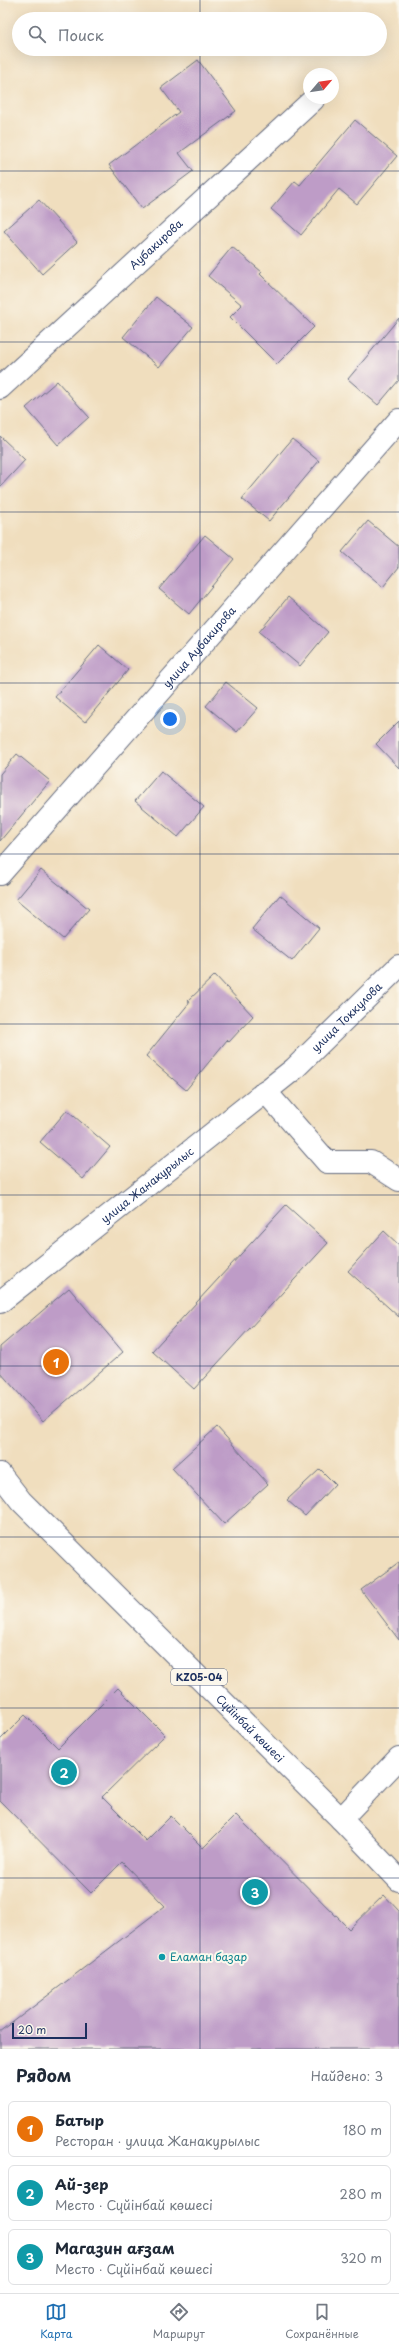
<!DOCTYPE html>
<html lang="ru">
<meta charset="utf-8">
<style>
body{margin:0;font-family:"Playpen Sans",sans-serif;background:#f2f2f3;color:#1f2937}
.compass{position:absolute;left:303px;top:68px;width:36px;height:36px;border-radius:50%;background:#fff;box-shadow:0 4px 16px #0002;rotate:61deg}
.scale{position:absolute;left:12px;bottom:10px;width:75px;box-sizing:border-box;padding-left:4px;border:2px solid #1b2f5e;border-top:0;font-size:11px;line-height:14px;white-space:nowrap;color:#1b2f5e;-webkit-text-stroke:3px #fbf7ec;paint-order:stroke}
.you{position:absolute;left:170px;top:719px;width:14px;height:14px;margin:-10px;border:3px solid #fff;border-radius:50%;background:#1a73e8;box-shadow:0 0 0 6px #1a73e833}
.badge{display:grid;place-items:center;width:26px;height:26px;border-radius:50%;background:#1f6fb2;color:#fff;font-size:13px;font-weight:700}
.pin{position:absolute;translate:-50% -50%;border:2px solid #fff;box-shadow:0 1px 4px #0006}
.list{margin:0;padding:0;list-style:none}
h2{display:flex;justify-content:space-between;align-items:center;height:52px;margin:0;padding:0 16px;font-size:17px}
h2 small{font-size:13px;font-weight:400;color:#747a83}
.list li{display:grid;grid-template-columns:26px 1fr auto;gap:12px;align-items:center;box-sizing:border-box;height:56px;margin:0 8px 8px;padding:0 8px;border:1px solid #e0e1e3;border-radius:6px}
.list b{display:block;font-size:15px;white-space:nowrap}
.list p{margin:0;font-size:13px;white-space:nowrap;color:#747a83}
.list em{font-size:13px;font-style:normal;color:#747a83}
.icon{flex:none;width:22px;height:22px;fill:none;stroke:currentColor;stroke-width:2;stroke-linecap:round;stroke-linejoin:round}
.map{position:relative;flex:none;width:399px;height:2049px;overflow:hidden}
.search{position:absolute;background:#fff;box-shadow:0 4px 16px #0002;left:12px;right:12px;top:12px;height:44px;display:flex;align-items:center;gap:10px;box-sizing:border-box;padding:0 14px;border-radius:22px;color:#747a83;font-size:15px}
.sheet{height:244px;background:#fff}
nav{display:flex;justify-content:space-around;align-items:center;box-sizing:border-box;height:56px;border-top:1px solid #e0e1e3;background:#fff;font-size:11px;color:#747a83}
nav a{display:grid;justify-items:center;gap:2px}
nav .on{color:#1f6fb2}
.map>svg:first-child{display:block}
.building{fill:#be9cc7}
.lines{fill:none;stroke-linecap:round;stroke-linejoin:round}
.minor-casing{stroke:#666c80;stroke-width:24}
.major-casing{stroke:#666c80;stroke-width:24}
.minor{stroke:#fff;stroke-width:22}
.major{stroke:#fff;stroke-width:22}
.grid{fill:none;stroke:#1b2f5e;stroke-width:1;stroke-opacity:0.55}
.culture-dot{fill:#0f9aa8;stroke:#fbf7ec;stroke-width:1.5}
.labels{text-anchor:middle;stroke-width:4;stroke-linejoin:round;paint-order:stroke}
.shield{fill:#fbf7ec;stroke:#5e6b89;stroke-width:1}
.shield-label{font-size:10px;font-weight:bold;fill:#1b2f5e}
.street-label{font-size:11px;fill:#1b2f5e;stroke:#fbf7ec}
.culture-label{font-size:11px;fill:#0d838f;stroke:#fbf7ec;text-anchor:start}
</style>
<div class="map">
<svg width="399" height="2049" viewBox="0 0 399 2049">
<rect width="100%" height="100%" fill="#fbf7ec"/>
<filter id="ink" filterUnits="userSpaceOnUse"><feTurbulence type="fractalNoise" baseFrequency=".025" numOctaves="2"/><feDisplacementMap in="SourceGraphic" scale="8" xChannelSelector="R" yChannelSelector="G"/><feConvolveMatrix kernelMatrix="1 2 1 2 8 2 1 2 1" color-interpolation-filters="sRGB"/></filter>
<filter id="wash" filterUnits="userSpaceOnUse"><feTurbulence type="fractalNoise" baseFrequency=".012" numOctaves="4" result="noise"/><feDisplacementMap in="SourceGraphic" scale="16" xChannelSelector="R" yChannelSelector="G"/><feGaussianBlur stdDeviation="0.9" result="paint"/><feColorMatrix in="noise" values="0 0 0 0 0 0 0 0 0 0 0 0 0 0 0 0 0 1.4 0 .05"/><feComposite in="paint" operator="in"/></filter>
<g filter="url(#wash)">
<rect width="100%" height="100%" fill="#f0debe"/>
<g id="blocks">
<g class="building">
<path d="M198,60L236,111L179,153L193,171L142,209L109,165L179,112L161,88Z"/>
<path d="M355,120L397,156L357,204L339,189L301,235L271,209L295,181L300,185Z"/>
<path d="M39,200L77,242L42,274L4,231Z"/>
<path d="M232,247L262,272L260,274L314,327L277,364L230,317L242,305L208,276Z"/>
<path d="M156,297L193,327L159,367L123,337Z"/>
<path d="M399,318V380L378,405L348,379Z"/>
<path d="M57,381L89,417L58,445L26,408Z"/>
<path d="M0,436L25,460L0,487Z"/>
<path d="M292,439L319,461L269,521L242,499Z"/>
<path d="M368,521L399,547V567L383,587L342,552Z"/>
<path d="M205,535L234,559L189,614L159,589Z"/>
<path d="M288,597L328,632L300,666L259,632Z"/>
<path d="M99,645L128,670L85,722L55,697Z"/>
<path d="M226,682L258,708L237,732L206,706Z"/>
<path d="M399,721V768L376,744Z"/>
<path d="M17,754L50,781L0,841V774Z"/>
<path d="M161,771L204,807L178,837L135,801Z"/>
<path d="M41,870L89,909L63,939L16,900Z"/>
<path d="M280,895L319,928L292,961L252,929Z"/>
<path d="M215,975L253,1016L229,1042L227,1040L186,1090L146,1056L190,1002L188,1001Z"/>
<path d="M67,1110L110,1147L83,1179L40,1142Z"/>
<path d="M286,1205L328,1243L194,1389L152,1351Z"/>
<path d="M384,1231L399,1245V1317L348,1271Z"/>
<path d="M69,1288L123,1352L43,1421L0,1372V1347Z"/>
<path d="M217,1427L268,1484L224,1524L172,1468Z"/>
<path d="M320,1469L335,1484L305,1516L287,1500Z"/>
<path d="M399,1562V1640L361,1590Z"/>
<path d="M118,1688L165,1735L102,1797L146,1841L171,1816L203,1848L236,1815L349,1929L384,1895L399,1911V2049H0V2032L165,1906L122,1862L91,1893L0,1801V1740L25,1715L58,1748Z"/>
</g>
</g>
</g>
<g filter="url(#ink)">
<use href="#blocks" fill-opacity="0" stroke="#666c80" stroke-width="1"/>
<g class="lines">
<g class="minor-casing">
<g id="minor">
<path id="s1" d="M0,388L313,100"/>
<path id="s2" d="M0,874L399,420"/>
<path d="M265,1091L327,1162H371L399,1180"/>
<path id="s3" d="M0,1302L294,1069L399,966"/>
<path d="M341,1819L399,1758"/>
</g>
</g>
<g class="major-casing">
<g id="major">
<path id="s4" d="M0,1474L21,1501L341,1819L399,1880"/>
</g>
</g>
<use href="#minor" class="minor"/>
<use href="#major" class="major"/>
</g>
</g>
<path class="grid" d="M200,0V19M200,49V2049M0,171H399M0,342H399M0,512H399M0,683H399M0,854H399M0,1024H399M0,1195H399M0,1366H399M0,1537H399M0,1708H399M0,1878H399"/>
<circle class="culture-dot" cx="162" cy="1957" r="4"/>
<g class="labels">
<rect class="shield" x="171" y="1669" width="56" height="16" rx="3"/>
<g class="shield-label">
<text x="199" y="1681">KZ05-04</text>
</g>
<g class="street-label">
<text dy="4" stroke="none"><textPath href="#s1" startOffset="212">Аубакирова</textPath></text>
<text dy="4" stroke="none"><textPath href="#s2" startOffset="302">улица Аубакирова</textPath></text>
<text dy="4" stroke="none"><textPath href="#s3" startOffset="449">улица Токкулова</textPath></text>
<text dy="4" stroke="none"><textPath href="#s3" startOffset="188">улица Жанакурылыс</textPath></text>
<text dy="4" stroke="none"><textPath href="#s4" startOffset="357">Сүйінбай көшесі</textPath></text>
</g>
<g class="culture-label">
<text x="170" y="1961">Еламан базар</text>
</g>
</g>
</svg>
<svg class="compass" viewBox="-18 -18 36 36"><path d="M0-13l5 13h-10z" fill="#e53935"/><path d="M0 13l5-13h-10z" fill="#747a83"/></svg>
<div class="scale">20 m</div>
<div class="you"></div>
<div class="pin badge" style="left:56px;top:1362px;background:#e8710a">1</div>
<div class="pin badge" style="left:64px;top:1772px;background:#0f9aa8">2</div>
<div class="pin badge" style="left:255px;top:1892px;background:#0f9aa8">3</div>
<div class="search"><svg class="icon" aria-label="search" viewBox="0 0 24 24"><circle cx="10" cy="10" r="6"/><path d="M15 15l6 6"/></svg>Поиск</div>
</div>
<section class="sheet">
<h2>Рядом<small>Найдено: 3</small></h2>
<ul class="list">
<li><span class="badge" style="background:#e8710a">1</span><div><b>Батыр</b><p>Ресторан · улица Жанакурылыс</p></div><em>180 m</em></li>
<li><span class="badge" style="background:#0f9aa8">2</span><div><b>Ай-зер</b><p>Место · Сүйінбай көшесі</p></div><em>280 m</em></li>
<li><span class="badge" style="background:#0f9aa8">3</span><div><b>Магазин ағзам</b><p>Место · Сүйінбай көшесі</p></div><em>320 m</em></li>
</ul>
</section>
<nav>
<a class="on"><svg class="icon" aria-label="map" viewBox="0 0 24 24"><path d="M3 6l6-2 6 2 6-2v14l-6 2-6-2-6 2zM9 4v14M15 6v14"/></svg>Карта</a>
<a><svg class="icon" aria-label="directions" viewBox="0 0 24 24"><path d="M12 3l9 9-9 9-9-9zM9 14v-3h6M13 9l2 2-2 2"/></svg>Маршрут</a>
<a><svg class="icon" aria-label="saved" viewBox="0 0 24 24"><path d="M7 4h10v16l-5-4-5 4z"/></svg>Сохранённые</a>
</nav>
